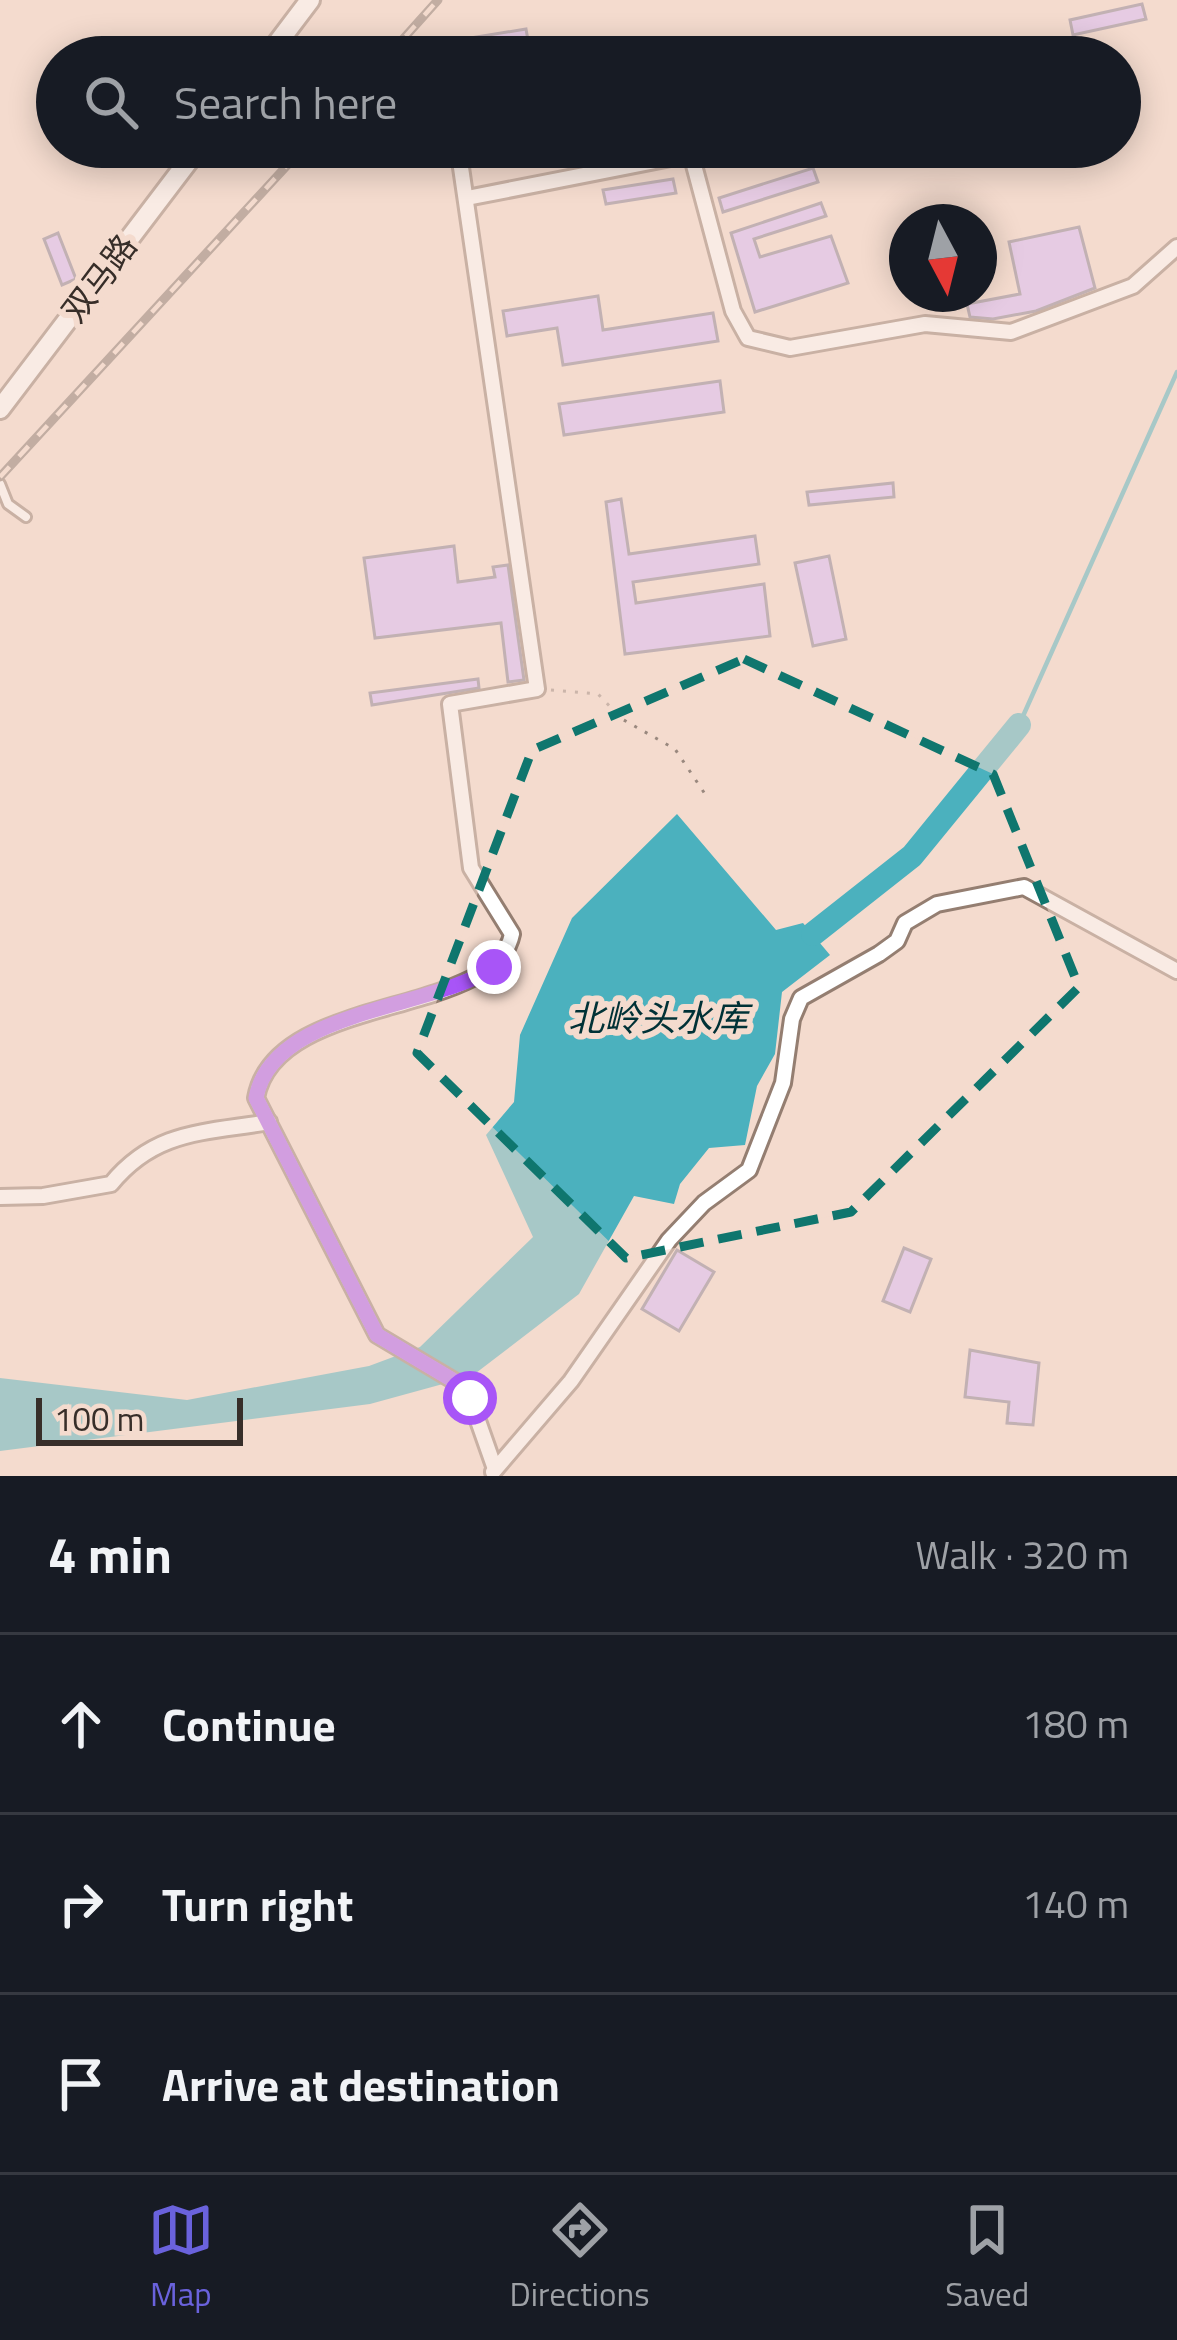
<!DOCTYPE html>
<meta charset="utf-8">
<style>
body{margin:0;font-family:"Titillium Web","Noto Sans SC",sans-serif;background:#20242c;color:#f1f3f6}
.compass{position:absolute;left:889px;top:204px;width:108px;height:108px;border-radius:50%;background:#171b24;box-shadow:0 6px 30px #0003;rotate:173deg}
.scale{position:absolute;left:36px;bottom:30px;width:207px;box-sizing:border-box;padding-left:12px;border:6px solid #372e29;border-top:0;font-size:33px;line-height:42px;white-space:nowrap;color:#372e29;-webkit-text-stroke:9px #f4dbce;paint-order:stroke}
.stop{position:absolute;width:36px;height:36px;margin:-27px;border:9px solid #a855f7;border-radius:50%;background:#fff}
.stop.end{background:#a855f7;border-color:#fff;box-shadow:0 3px 12px #0008}
.list{margin:0;padding:0;list-style:none}
h2{display:flex;justify-content:space-between;align-items:center;height:156px;margin:0;padding:0 48px;font-size:51px}
h2 small{font-size:39px;font-weight:400;color:#9ea1a6}
.list li{display:grid;grid-template-columns:78px 1fr auto;gap:36px;align-items:center;box-sizing:border-box;height:180px;padding:0 48px;border-top:3px solid #363941}
.list b{display:block;font-size:45px;white-space:nowrap}
.list em{font-size:39px;font-style:normal;color:#9ea1a6}
.icon{flex:none;width:66px;height:66px;fill:none;stroke:currentColor;stroke-width:2;stroke-linecap:round;stroke-linejoin:round}
.map{position:relative;flex:none;width:1177px;height:1476px;overflow:hidden}
.search{position:absolute;background:#171b24;box-shadow:0 6px 30px #0003;left:36px;right:36px;top:36px;height:132px;display:flex;align-items:center;gap:30px;box-sizing:border-box;padding:0 42px;border-radius:66px;color:#9ea1a6;font-size:45px}
.sheet{height:696px;background:#171b24}
nav{display:flex;justify-content:space-around;align-items:center;box-sizing:border-box;height:168px;border-top:3px solid #363941;background:#171b24;font-size:33px;color:#9ea1a6}
nav a{display:grid;justify-items:center;gap:6px}
nav .on{color:#6a62dc}
.map>svg:first-child{display:block}
.water{fill:#4bb1be}
.lines{fill:none;stroke-linecap:round;stroke-linejoin:round}
.stream{stroke:#4bb1be;stroke-width:4.5}
.river{stroke:#4bb1be;stroke-width:24}
.building{fill:#d4b9fc;stroke:#867e93;stroke-width:3}
.service-casing{stroke:#947e71;stroke-width:14}
.minor-casing{stroke:#947e71;stroke-width:20}
.tertiary-casing{stroke:#947e71;stroke-width:24}
.path{stroke:#99887e;stroke-width:3;stroke-dasharray:3 9;stroke-linecap:butt}
.service{stroke:#fff;stroke-width:8}
.minor{stroke:#fff;stroke-width:14}
.tertiary{stroke:#fff;stroke-width:18}
.rail-casing{stroke:#85766d;stroke-width:9}
.rail{stroke:#f4dbce;stroke-width:4.5;stroke-dasharray:14;stroke-linecap:butt}
.route{stroke:#a855f7;stroke-width:15}
.marked{fill:none;stroke:#0f766e;stroke-width:9;stroke-dasharray:24 15;stroke-linejoin:round}
.labels{text-anchor:middle;stroke-width:12;stroke-linejoin:round;paint-order:stroke}
.street-label{font-size:33px;fill:#372e29;stroke:#f4dbce}
.water-label{font-size:36px;font-style:italic;fill:#003136;stroke:#f4dbce}
</style>
<div class="map">
<svg width="1177" height="1476" viewBox="0 0 1177 1476">
<rect width="100%" height="100%" fill="#f4dbce"/>
<path class="water" d="M677,814L776,930L803,923L830,955L782,992L775,1054L757,1086L745,1145L709,1148L680,1184L674,1204L634,1196L579,1294L472,1376L370,1404L0,1451V1378L187,1400L369,1366L420,1347L533,1237L486,1135L514,1102L520,1035L572,918Z"/>
<g class="lines">
<path class="stream" d="M1019,725L1177,372"/>
<path class="river" d="M813,934L912,856L1019,725"/>
</g>
<g class="building">
<path d="M1142,4L1146,19L1073,35L1070,20Z"/>
<path d="M526,29L531,57H449L446,42Z"/>
<path d="M813,168L818,182L723,212L719,198Z"/>
<path d="M673,179L676,193L606,204L603,190Z"/>
<path d="M821,203L826,216L754,239L760,257L831,236L848,283L755,312L731,233Z"/>
<path d="M1079,227L1095,288L1036,311L993,319L970,317L967,304L1020,294L1009,242Z"/>
<path d="M58,233L76,279L62,285L44,239Z"/>
<path d="M598,296L603,330L713,313L718,341L563,365L557,328L507,336L503,311Z"/>
<path d="M720,381L724,412L564,435L559,404Z"/>
<path d="M893,483L894,497L809,505L807,492Z"/>
<path d="M621,499L629,554L755,536L759,564L633,582L636,603L764,584L770,636L625,654L606,502Z"/>
<path d="M454,546L458,582L495,577L493,567L508,565L524,680L508,682L501,623L375,638L364,558Z"/>
<path d="M829,556L846,639L813,646L795,563Z"/>
<path d="M478,679L479,688L372,705L370,693Z"/>
<path d="M904,1248L931,1259L910,1312L883,1301Z"/>
<path d="M677,1250L714,1272L679,1331L642,1309Z"/>
<path d="M970,1350L1039,1363L1033,1425L1007,1423L1009,1402L965,1397Z"/>
</g>
<g class="lines">
<g class="service-casing">
<path id="service" d="M0,484L8,504L26,517"/>
</g>
<g class="minor-casing">
<g id="minor">
<path d="M458,147L537,689L450,704L471,868L512,934C495,1019 275,992 256,1098L377,1335L456,1382L470,1398L495,1469"/>
<path d="M467,198L691,154L733,311L748,338L790,348L925,324L1011,332L1133,286L1177,247"/>
<path d="M0,1197L43,1196L111,1184C155,1130 204,1133 269,1122"/>
<path d="M493,1472L571,1381L669,1240L704,1203L749,1170L783,1083L792,1019L801,998L879,954L897,941L905,923L937,904L1024,887L1177,971"/>
</g>
</g>
<g class="tertiary-casing">
<g id="tertiary">
<path d="M267,57L310,0"/>
<path d="M0,409L199,147"/>
</g>
</g>
<path class="path" d="M551,690L598,694L622,719L675,749L705,794"/>
<use href="#service" class="service"/>
<use href="#minor" class="minor"/>
<use href="#tertiary" class="tertiary"/>
<g class="rail-casing">
<g id="rail">
<path d="M387,57L438,0"/>
<path d="M0,477L304,147"/>
</g>
</g>
<use href="#rail" class="rail"/>
</g>
<g class="lines">
<path class="route" d="M470,1398L456,1382L377,1335L256,1098C272,1009 434,1009 494,967"/>
</g>
<path d="M0 0H1177V1476H0ZM744,659L993,774L1079,987L851,1212L626,1258L417,1053L532,750Z" fill="#f4dbce" fill-opacity=".55" fill-rule="evenodd"/>
<path class="marked" d="M744,659L993,774L1079,987L851,1212L626,1258L417,1053L532,750Z"/>
<g class="labels">
<g class="street-label">
<text transform="translate(99 278) rotate(-53)" y="12">双马路</text>
</g>
<g class="water-label">
<text x="658" y="1031">北岭头水库</text>
</g>
</g>
</svg>
<svg class="compass" viewBox="-18 -18 36 36"><path d="M0-13l5 13h-10z" fill="#e53935"/><path d="M0 13l5-13h-10z" fill="#9ea1a6"/></svg>
<div class="scale">100 m</div>
<div class="stop" style="left:470px;top:1398px"></div>
<div class="stop end" style="left:494px;top:967px"></div>
<div class="search"><svg class="icon" aria-label="search" viewBox="0 0 24 24"><circle cx="10" cy="10" r="6"/><path d="M15 15l6 6"/></svg>Search here</div>
</div>
<section class="sheet">
<h2>4 min<small>Walk · 320 m</small></h2>
<ul class="list">
<li><svg class="icon" aria-label="ahead" viewBox="0 0 24 24"><path d="M12 20V5M6 11l6-6 6 6"/></svg><div><b>Continue</b></div><em>180 m</em></li>
<li><svg class="icon" aria-label="right" viewBox="0 0 24 24"><path d="M7 20v-9h11M14 6l5 5-5 5"/></svg><div><b>Turn right</b></div><em>140 m</em></li>
<li><svg class="icon" aria-label="arrive" viewBox="0 0 24 24"><path d="M6 21V4h12l-3 4 3 4H6"/></svg><div><b>Arrive at destination</b></div></li>
</ul>
</section>
<nav>
<a class="on"><svg class="icon" aria-label="map" viewBox="0 0 24 24"><path d="M3 6l6-2 6 2 6-2v14l-6 2-6-2-6 2zM9 4v14M15 6v14"/></svg>Map</a>
<a><svg class="icon" aria-label="directions" viewBox="0 0 24 24"><path d="M12 3l9 9-9 9-9-9zM9 14v-3h6M13 9l2 2-2 2"/></svg>Directions</a>
<a><svg class="icon" aria-label="saved" viewBox="0 0 24 24"><path d="M7 4h10v16l-5-4-5 4z"/></svg>Saved</a>
</nav>
